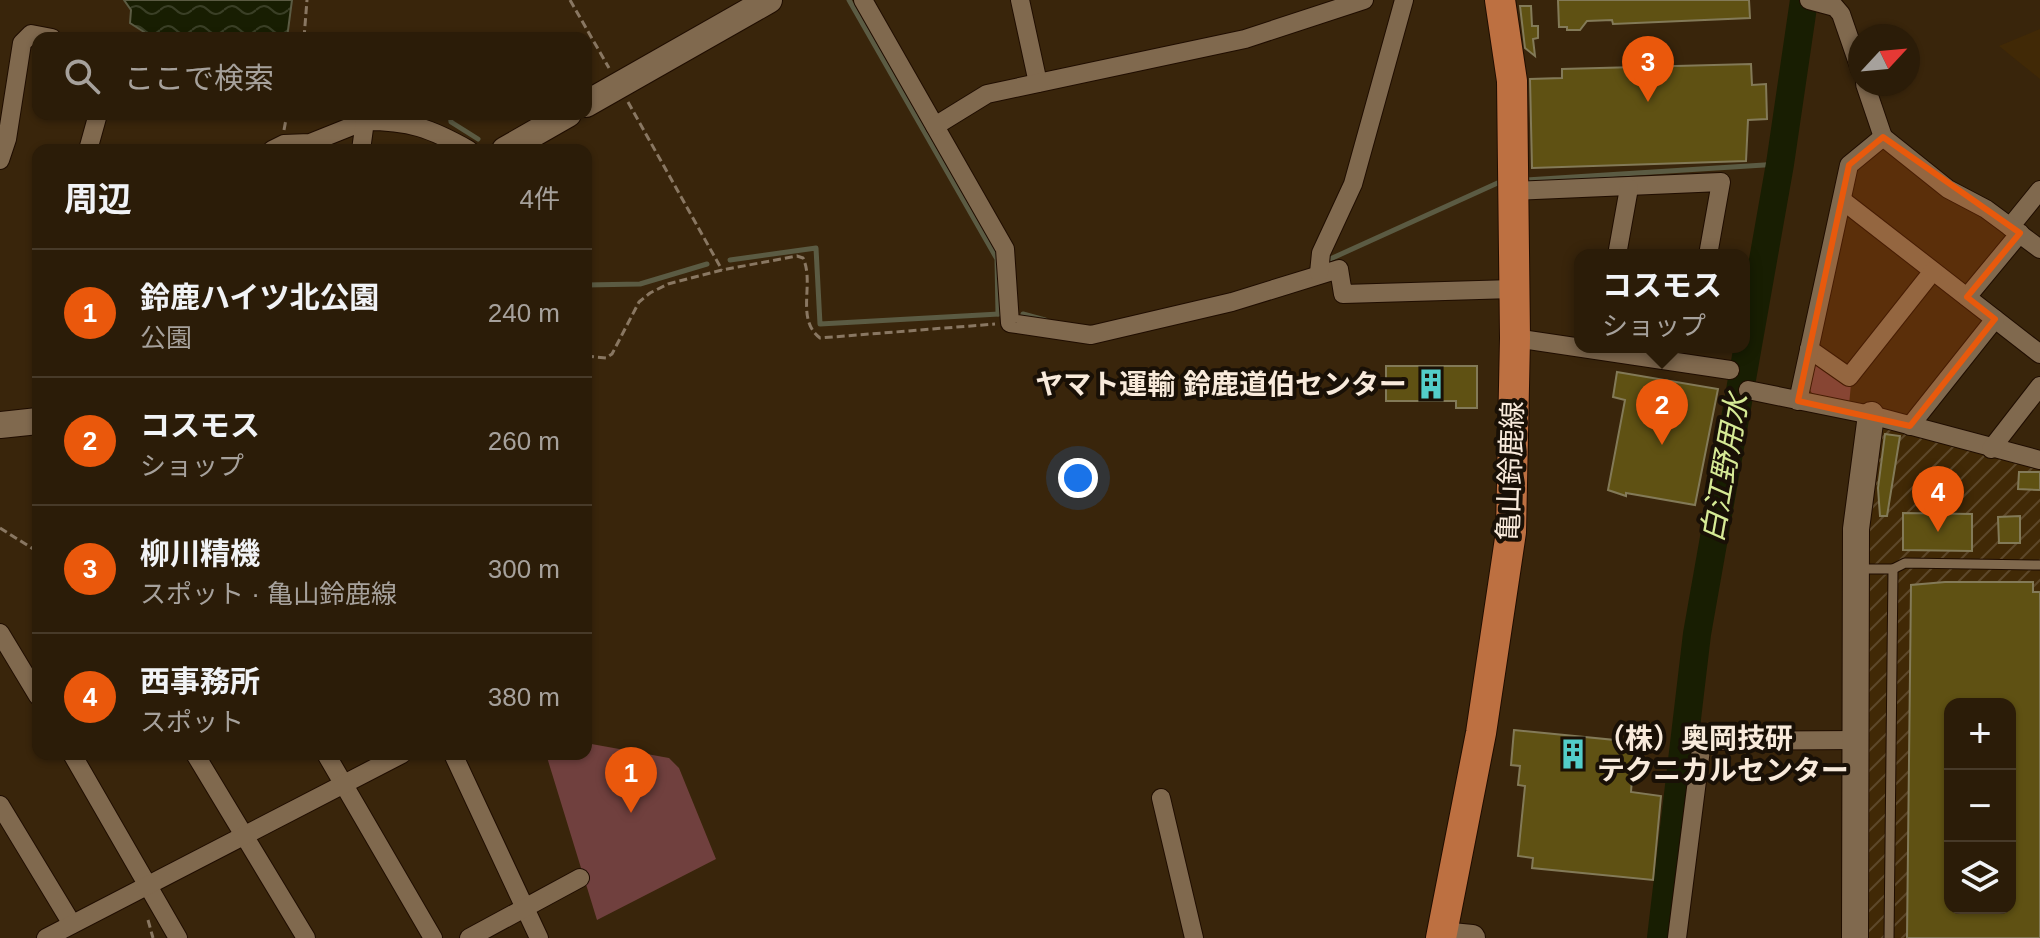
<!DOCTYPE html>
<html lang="ja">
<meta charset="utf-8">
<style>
body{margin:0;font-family:Helvetica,"Noto Sans JP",sans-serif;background:#372916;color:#f1f3f6}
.controls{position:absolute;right:24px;bottom:24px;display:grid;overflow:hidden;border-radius:16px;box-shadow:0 2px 6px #0004}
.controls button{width:72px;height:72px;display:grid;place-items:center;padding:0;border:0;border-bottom:2px solid #473a29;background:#2b1c08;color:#f1f3f6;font:40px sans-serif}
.compass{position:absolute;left:1848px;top:24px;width:72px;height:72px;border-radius:50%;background:#2b1c08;box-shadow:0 2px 6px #0004;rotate:64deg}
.you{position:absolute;left:1078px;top:478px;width:28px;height:28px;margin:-20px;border:6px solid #fff;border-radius:50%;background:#1a73e8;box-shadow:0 0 0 12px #1a73e833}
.badge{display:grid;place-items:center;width:52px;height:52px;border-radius:50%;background:#ea580c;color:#fff;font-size:26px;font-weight:700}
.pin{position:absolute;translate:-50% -66px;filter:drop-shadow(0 2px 4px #0008)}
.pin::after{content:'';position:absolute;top:42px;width:28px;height:24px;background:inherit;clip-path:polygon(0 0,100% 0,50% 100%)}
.popup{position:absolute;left:1574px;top:249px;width:176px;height:104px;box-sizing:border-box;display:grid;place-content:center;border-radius:16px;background:#2b1c08;filter:drop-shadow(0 2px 6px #0005);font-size:26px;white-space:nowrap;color:#a6a19c}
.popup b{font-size:30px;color:#f1f3f6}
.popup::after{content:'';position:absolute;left:50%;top:100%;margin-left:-16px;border:16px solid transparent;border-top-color:#2b1c08}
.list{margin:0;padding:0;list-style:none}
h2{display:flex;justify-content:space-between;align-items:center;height:104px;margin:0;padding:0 32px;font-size:34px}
h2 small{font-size:26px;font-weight:400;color:#a6a19c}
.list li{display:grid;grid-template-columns:52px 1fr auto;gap:24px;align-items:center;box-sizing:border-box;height:128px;padding:0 32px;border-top:2px solid #473a29}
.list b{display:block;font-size:30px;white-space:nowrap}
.list p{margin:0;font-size:26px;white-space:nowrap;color:#a6a19c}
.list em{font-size:26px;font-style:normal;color:#a6a19c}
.icon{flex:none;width:44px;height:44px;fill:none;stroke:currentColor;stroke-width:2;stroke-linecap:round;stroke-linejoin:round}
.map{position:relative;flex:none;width:2040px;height:938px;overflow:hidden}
.search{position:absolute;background:#2b1c08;box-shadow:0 2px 6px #0004;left:32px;top:32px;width:560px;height:88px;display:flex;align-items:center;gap:20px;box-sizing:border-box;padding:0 28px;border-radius:16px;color:#a6a19c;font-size:30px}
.panel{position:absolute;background:#2b1c08;box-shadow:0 2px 6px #0004;left:32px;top:144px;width:560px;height:616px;border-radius:16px}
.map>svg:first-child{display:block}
.built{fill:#412906}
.industrial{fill:url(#industrial-furrows);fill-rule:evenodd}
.green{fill:#70403e}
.water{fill:url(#water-waves);stroke:#5b5b43;stroke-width:2}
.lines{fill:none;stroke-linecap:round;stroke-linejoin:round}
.stream{stroke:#5b5b43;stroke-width:5}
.river{stroke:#181e02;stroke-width:28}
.building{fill:#5f5113;stroke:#837a58;stroke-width:2;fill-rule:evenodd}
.lane-casing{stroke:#1f0d00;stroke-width:11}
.street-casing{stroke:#1f0d00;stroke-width:20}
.secondary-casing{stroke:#1f0d00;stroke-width:28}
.primary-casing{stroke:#1f0d00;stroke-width:32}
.path{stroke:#897762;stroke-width:3;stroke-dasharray:8 4;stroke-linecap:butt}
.lane{stroke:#80694e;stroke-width:9}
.street{stroke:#80694e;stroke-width:18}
.secondary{stroke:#80694e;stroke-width:26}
.primary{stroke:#bd7041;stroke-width:30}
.marked{fill:#e8590c;fill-opacity:0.2;stroke:#e8590c;stroke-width:6;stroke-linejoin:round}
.labels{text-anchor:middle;stroke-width:8;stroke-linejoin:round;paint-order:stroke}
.poi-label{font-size:28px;font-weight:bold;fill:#f8eadb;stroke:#191006;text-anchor:end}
.street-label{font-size:28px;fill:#f8eadb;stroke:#191006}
.water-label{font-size:30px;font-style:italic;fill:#d6ea95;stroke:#191006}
</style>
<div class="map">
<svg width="2040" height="938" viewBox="0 0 2040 938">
<defs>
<pattern id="industrial-furrows" width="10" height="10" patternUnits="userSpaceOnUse" patternTransform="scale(2)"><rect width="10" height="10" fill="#412906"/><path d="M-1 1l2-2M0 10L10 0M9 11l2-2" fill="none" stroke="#5d482a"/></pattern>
<pattern id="water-waves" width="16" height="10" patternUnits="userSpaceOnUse" patternTransform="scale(2)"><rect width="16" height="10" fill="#181e02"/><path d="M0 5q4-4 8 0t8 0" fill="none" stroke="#3a3f26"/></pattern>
</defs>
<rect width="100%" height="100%" fill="#39250b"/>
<path class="built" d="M2040,29V79L1999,46Z"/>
<path class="industrial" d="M1886,426L2040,464V938H1865L1870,580L1868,541L1863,534L1879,429ZM1950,704H2010V908H1950Z"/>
<g class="green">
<path d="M1822,363L1851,384L1849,405L1816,400L1810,390L1813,366Z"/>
<path d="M586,743L669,758L679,768L716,859L597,920L546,754H586Z"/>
</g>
<path class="water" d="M124,0H292L287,38H144V32L130,23L131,10Z"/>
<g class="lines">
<g class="stream">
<path d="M849,0L997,259L998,314"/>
<path d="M450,114L451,122L478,139"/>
<path d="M303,117L314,114"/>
<path d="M1526,180L1780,164"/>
<path d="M730,260L816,248L820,324L999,314"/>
<path d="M1328,260L1502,181"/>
<path d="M586,285L640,284L707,264"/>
<path d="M1023,314L1045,320"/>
</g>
<path class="river" d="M1661,938L1697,634L1780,164L1804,0"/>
</g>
<g class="building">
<path d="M1558,0H1749L1750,18L1613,24L1612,20L1587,21L1580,30H1567V27H1559Z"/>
<path d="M1520,6H1531L1532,26H1538V38L1533,39L1535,56L1525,48Z"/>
<path d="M1751,64L1752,85L1766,84L1767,119L1748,120L1746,161L1532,168L1530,79L1562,78V69Z"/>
<path d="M1386,366H1477V408H1456V401H1386Z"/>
<path d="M1617,372L1718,389L1695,505L1626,493V496L1608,490L1625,400L1613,397Z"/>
<path d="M1885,434L1900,436L1887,516H1880L1878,488Z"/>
<path d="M2019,472H2040V490L2018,489Z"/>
<path d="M1903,513L1972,514V551L1903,550Z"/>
<path d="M2020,516V543H1999L1998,517Z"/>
<path d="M1945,582H2033V592H2040V938H1907L1911,585ZM1950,704H2010V908H1950Z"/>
<path d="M1514,730L1635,742L1631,792L1661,796L1653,880L1532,868L1533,858L1518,856L1525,786L1518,785L1520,766L1511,765Z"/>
</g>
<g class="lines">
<g class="lane-casing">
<g id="lane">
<path d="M1859,569H1893L1905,563L2040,565"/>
<path d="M1889,938L1893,569"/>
</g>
</g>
<g class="street-casing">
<g id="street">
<path d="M863,0L1005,249L1010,323L1091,335L1232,302L1339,269L1343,294L1513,289"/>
<path d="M1020,0L1038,83"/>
<path d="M1809,0L1835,7L1841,14L1860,69"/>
<path d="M1865,84L1883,137"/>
<path d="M935,126L987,94L1245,39L1364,0"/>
<path d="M88,150L98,114"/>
<path d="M272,150L284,144L310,143L365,121"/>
<path d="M361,150L365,121C410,121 430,128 469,150"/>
<path d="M0,160L7,139L22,43L31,34L52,38"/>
<path d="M1513,191L1721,182L1708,255"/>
<path d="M1842,200L2040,354"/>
<path d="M2010,227L2040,190"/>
<path d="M1617,255L1629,188"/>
<path d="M1319,273L1321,253L1353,184L1404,0"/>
<path d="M1967,297L2020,233"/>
<path d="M1515,338L1730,370"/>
<path d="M1809,349L1849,377L1933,271"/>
<path d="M1748,390L1871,415L2040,460"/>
<path d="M1798,401L1849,165L1883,137L1948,189L1986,209L2040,249"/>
<path d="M1910,426L1995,319"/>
<path d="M1991,449L2040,386"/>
<path d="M0,633L38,696"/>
<path d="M72,754L178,938"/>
<path d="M195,754L306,938"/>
<path d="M326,754L433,938"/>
<path d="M453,754L539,938"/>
<path d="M1161,798L1194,938"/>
<path d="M0,805L72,924"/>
<path d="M46,938L402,754"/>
<path d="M469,938L580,878"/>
<path d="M1677,938L1702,741L1857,740"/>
</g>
</g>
<g class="secondary-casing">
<g id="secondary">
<path d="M586,104L769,0"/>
<path d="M505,150L568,114"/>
<path d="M0,425L38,421"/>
<path d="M1441,935L1472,938"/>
<path d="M1855,938L1856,529L1871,415"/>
</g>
</g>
<g class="primary-casing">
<path id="primary" d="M1441,938L1481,733L1511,532L1515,338L1512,81L1500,0"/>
</g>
<g class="path">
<path d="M570,0L609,68"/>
<path d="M304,38L307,0"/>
<path d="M628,102L722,270"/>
<path d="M284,130L287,114"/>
<path d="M586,356L606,358L612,354L639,302L650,293L668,284L722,270L797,256L803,258C815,283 795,319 820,338L995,324"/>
<path d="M0,528L38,552"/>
<path d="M148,920L153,938"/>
</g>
<use href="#lane" class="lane"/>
<use href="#street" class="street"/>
<use href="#secondary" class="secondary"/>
<use href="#primary" class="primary"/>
</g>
<path class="marked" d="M1883,137L2020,233L1967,297L1995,319L1910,426L1798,401L1849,165Z"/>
<defs>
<g id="building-bare" transform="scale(2.4)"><path d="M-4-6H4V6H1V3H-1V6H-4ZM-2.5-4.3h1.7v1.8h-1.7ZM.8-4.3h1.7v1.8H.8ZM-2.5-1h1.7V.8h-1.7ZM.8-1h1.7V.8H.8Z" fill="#53cdc9" stroke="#191006" stroke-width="2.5" paint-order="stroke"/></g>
</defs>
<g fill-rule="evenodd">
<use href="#building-bare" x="1431" y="384"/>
<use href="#building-bare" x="1573" y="754"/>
</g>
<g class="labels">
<g class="poi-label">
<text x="1407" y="394">ヤマト運輸 鈴鹿道伯センター</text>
<text x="1597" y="748" text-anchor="start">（株）奥岡技研<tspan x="1597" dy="32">テクニカルセンター</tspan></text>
</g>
<g class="street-label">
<text transform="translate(1510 471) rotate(-88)" y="10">亀山鈴鹿線</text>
</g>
<g class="water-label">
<text transform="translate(1725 468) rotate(-80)" y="10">白江野用水</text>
</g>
</g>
</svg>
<div class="controls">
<button>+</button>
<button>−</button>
<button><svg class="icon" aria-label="layers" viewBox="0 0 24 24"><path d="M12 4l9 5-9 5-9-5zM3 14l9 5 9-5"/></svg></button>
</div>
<svg class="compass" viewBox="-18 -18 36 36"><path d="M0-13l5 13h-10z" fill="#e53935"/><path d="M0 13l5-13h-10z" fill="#a6a19c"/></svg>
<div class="you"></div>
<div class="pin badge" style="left:631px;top:813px">1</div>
<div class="pin badge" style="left:1662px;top:445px">2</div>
<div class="popup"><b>コスモス</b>ショップ</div>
<div class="pin badge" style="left:1648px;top:102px">3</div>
<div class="pin badge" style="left:1938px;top:532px">4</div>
<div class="search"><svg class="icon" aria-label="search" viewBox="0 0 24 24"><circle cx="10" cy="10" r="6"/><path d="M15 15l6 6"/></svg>ここで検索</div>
<section class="panel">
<h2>周辺<small>4件</small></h2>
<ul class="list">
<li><span class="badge">1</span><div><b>鈴鹿ハイツ北公園</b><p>公園</p></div><em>240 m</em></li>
<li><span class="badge">2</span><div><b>コスモス</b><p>ショップ</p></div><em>260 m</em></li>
<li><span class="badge">3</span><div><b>柳川精機</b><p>スポット · 亀山鈴鹿線</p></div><em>300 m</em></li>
<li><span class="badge">4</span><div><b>西事務所</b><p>スポット</p></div><em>380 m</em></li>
</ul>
</section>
</div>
